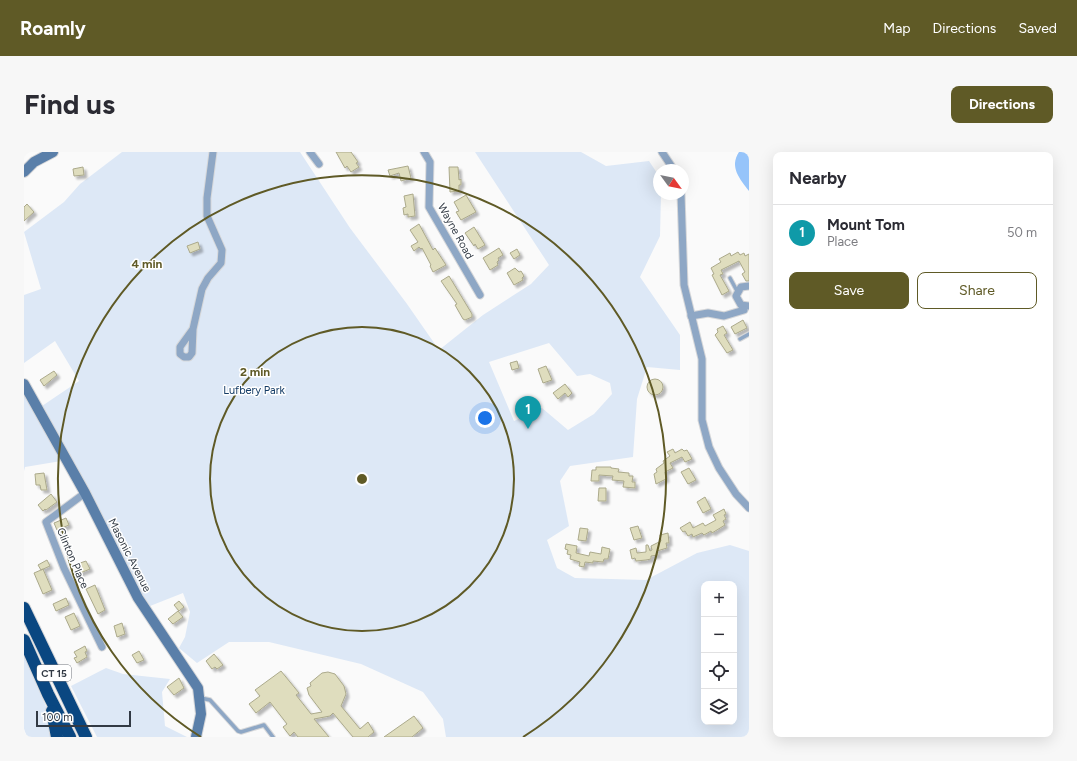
<!DOCTYPE html>
<meta charset="utf-8">
<style>
body{margin:0;font-family:Figtree,sans-serif;background:#f7f7f7;color:#2b2b33}
.controls{position:absolute;right:12px;bottom:12px;display:grid;overflow:hidden;border-radius:8px;box-shadow:0 4px 16px #0002}
.controls button{width:36px;height:36px;display:grid;place-items:center;padding:0;border:0;border-bottom:1px solid #e1e1e2;background:#fff;color:#2b2b33;font:20px sans-serif}
.compass{position:absolute;left:629px;top:12px;width:36px;height:36px;border-radius:50%;background:#fff;box-shadow:0 4px 16px #0002;rotate:123deg}
.scale{position:absolute;left:12px;bottom:10px;width:95px;box-sizing:border-box;padding-left:4px;border:2px solid #323a44;border-top:0;font-size:11px;line-height:14px;white-space:nowrap;color:#323a44;-webkit-text-stroke:3px #fff;paint-order:stroke}
.you{position:absolute;left:461px;top:266px;width:14px;height:14px;margin:-10px;border:3px solid #fff;border-radius:50%;background:#1a73e8;box-shadow:0 0 0 6px #1a73e833}
.badge{display:grid;place-items:center;width:26px;height:26px;border-radius:50%;background:#5f5a26;color:#fff;font-size:13px;font-weight:700}
.pin{position:absolute;translate:-50% -33px;filter:drop-shadow(0 1px 2px #0008)}
.pin::after{content:'';position:absolute;top:21px;width:14px;height:12px;background:inherit;clip-path:polygon(0 0,100% 0,50% 100%)}
.list{margin:0;padding:0;list-style:none}
h2{display:flex;justify-content:space-between;align-items:center;height:52px;margin:0;padding:0 16px;font-size:17px}
h2 small{font-size:13px;font-weight:400;color:#7c7c81}
.list li{display:grid;grid-template-columns:26px 1fr auto;gap:12px;align-items:center;box-sizing:border-box;height:56px;padding:0 16px;border-top:1px solid #e1e1e2}
.list b{display:block;font-size:15px;white-space:nowrap}
.list p{margin:0;font-size:13px;white-space:nowrap;color:#7c7c81}
.list em{font-size:13px;font-style:normal;color:#7c7c81}
.actions{display:flex;gap:8px;padding:12px 16px}
.actions a{flex:1;padding:9px 0;border:1px solid #5f5a26;border-radius:8px;text-align:center;font-size:14px;color:#5f5a26}
.actions .main{background:#5f5a26;color:#fff}
.icon{flex:none;width:22px;height:22px;fill:none;stroke:currentColor;stroke-width:2;stroke-linecap:round;stroke-linejoin:round}
.map{position:relative;flex:none;width:725px;height:585px;overflow:hidden;border-radius:8px}
header{display:flex;align-items:center;gap:24px;box-sizing:border-box;height:56px;padding:0 20px;background:#5f5a26;color:#fff}
header strong{font-size:19px}
nav{display:flex;gap:22px;margin-inline-start:auto;font-size:14px}
.intro{display:flex;align-items:center;justify-content:space-between;box-sizing:border-box;height:96px;padding:0 24px}
h1{margin:0;font-size:28px}
.button{padding:10px 18px;border-radius:8px;background:#5f5a26;color:#fff;font-size:14px;font-weight:700}
main{display:flex;gap:24px;padding:0 24px}
aside{flex:1;background:#fff;border-radius:8px;box-shadow:0 4px 16px #0002}
.map>svg:first-child{display:block}
.green{fill:#dde8f6;fill-rule:evenodd}
.water{fill:#96c4fa}
.building{fill:#dfddbe;stroke:#aba98b;filter:url(#shadow)}
.lines{fill:none;stroke-linecap:round;stroke-linejoin:round}
.lane-casing{stroke:#d6d7d9;stroke-width:5.5}
.street-casing{stroke:#d6d7d9;stroke-width:9}
.secondary-casing{stroke:#d6d7d9;stroke-width:12}
.highway-casing{stroke:#d6d7d9;stroke-width:14}
.lane{stroke:#8ea7c5;stroke-width:3.5}
.street{stroke:#8ea7c5;stroke-width:7}
.secondary{stroke:#5a7fa9;stroke-width:10}
.highway{stroke:#0a4781;stroke-width:12}
.ring{fill:none;stroke:#5f5a26;stroke-width:2}
.labels{text-anchor:middle;stroke-width:3;stroke-linejoin:round;paint-order:stroke}
.shield{fill:#fff;stroke:#70757c;stroke-width:1}
.shield-label{font-size:10px;font-weight:bold;fill:#323a44}
.street-label{font-size:11px;fill:#323a44;stroke:#fff}
.park-label{font-size:11px;fill:#133b65;stroke:#fff}
.centre{fill:#5f5a26;stroke:#fff;stroke-width:2}
.ring-label{font-size:12px;text-anchor:middle;font-weight:bold;fill:#5f5a26;stroke:#fff;stroke-width:3;stroke-linejoin:round;paint-order:stroke}
</style>
<header>
<strong>Roamly</strong>
<nav><a>Map</a><a>Directions</a><a>Saved</a></nav>
</header>
<div class="intro"><h1>Find us</h1><a class="button">Directions</a></div>
<main>
<div class="map">
<svg width="725" height="585" viewBox="0 0 725 585">
<defs>
<filter id="shadow"><feDropShadow dx="3" dy="3" stdDeviation="1" flood-color="#0004"/></filter>
</defs>
<rect width="100%" height="100%" fill="#fafafa"/>
<g class="green">
<path d="M98,0H276L326,76L383,152L415,198L459,163L507,132L525,113L451,0H557L582,14L625,9L635,24V42H637L636,84L616,125L656,183V218L623,215L613,247L609,305L546,314L536,329L545,374L523,388L533,416L551,426L622,428L673,401L706,393L725,399V585H422L419,567L399,540L337,512L245,490H205L173,511L155,496L161,485L166,460L159,441L126,454L117,441L18,254L55,229L31,189L0,211V143L17,137L0,80L40,50L56,32ZM525,191L553,224L566,222L586,231L588,242L570,262L544,278L518,256L490,269L465,210ZM680,432H710V570H680Z"/>
<path d="M0,242L33,301L37,309L1,315L0,319Z"/>
<path d="M0,503L23,557L30,585H3L0,577Z"/>
<path d="M82,516L99,522L146,527L138,540L141,574L163,585H73L47,534Z"/>
</g>
<path class="water" d="M715,0H725V39C716,27 705,15 715,0Z"/>
<g class="building">
<path d="M312,0H327L334,10L332,11L335,15L327,20L323,14L321,16Z"/>
<path d="M384,14L387,26L377,29L375,21L366,24L364,18Z"/>
<path d="M59,15L60,23L50,24L49,17Z"/>
<path d="M425,15H434L435,28L437,27V33H435V39L426,40Z"/>
<path d="M389,42L391,64L384,65V62L380,63L379,56L382,55L380,44Z"/>
<path d="M442,43L452,60L437,68L432,60L435,59L430,50Z"/>
<path d="M3,52L10,60L0,69V55Z"/>
<path d="M395,72L409,98L411,96L422,113L409,120L406,114L407,113L398,96L397,97L395,95L390,99L387,94L394,90L386,78Z"/>
<path d="M450,75L461,93L454,97L451,92L450,94L441,81Z"/>
<path d="M174,90L176,97L166,101L163,94Z"/>
<path d="M475,96L479,103L474,106L475,108L473,110L474,113L466,118L459,106Z"/>
<path d="M493,97L496,103L490,107L486,101Z"/>
<path d="M714,100L716,103L720,101L721,104L725,102V129H722L718,122L721,120L715,109L697,118L699,122L696,123L705,139L698,143L688,123L690,122L687,116L697,110L695,107L706,101L707,104Z"/>
<path d="M491,116L495,120L497,119L500,124L498,126L499,128L490,133L483,121Z"/>
<path d="M425,124L448,162V165L441,168L439,167L431,153L433,152L417,129Z"/>
<path d="M719,168L723,176L711,182L707,175Z"/>
<path d="M699,174L703,181L700,183L709,198L703,201L691,183L694,180L693,177Z"/>
<path d="M493,209L495,216L488,218L486,211Z"/>
<path d="M522,214L528,228L519,231L514,217Z"/>
<path d="M30,219L33,223L20,234L16,228Z"/>
<circle cx="631" cy="235" r="8"/>
<path d="M541,232L548,241L544,245L541,241L534,247L529,241Z"/>
<path d="M649,297L651,301L658,297L660,299L663,298L668,307L661,310L658,305L646,311L649,316L641,320L642,327L632,332L630,322L633,320L632,317L640,311L639,309L646,304L643,300Z"/>
<path d="M572,315H587V316L595,317L594,320L605,321V324H609L608,330H611V336L599,335L600,329L588,328L589,324L575,323V329H567L568,318H572Z"/>
<path d="M665,316L672,328L664,332L657,320Z"/>
<path d="M20,321L23,338H17L16,333H12L11,322Z"/>
<path d="M575,336H582V349H574Z"/>
<path d="M27,342L33,350L22,358L21,357L19,359L14,353Z"/>
<path d="M681,345L687,357L679,361L673,350Z"/>
<path d="M700,357L702,362L700,363L702,367L699,369L701,373L688,381L687,379L680,383L678,381L669,385L668,382L664,384L661,379L659,380L656,376L666,370L669,376L679,371L681,374L692,368L689,363Z"/>
<path d="M42,366L45,373L33,378L30,371Z"/>
<path d="M614,374L618,386L610,388L606,376Z"/>
<path d="M556,376L564,377L562,389L554,388Z"/>
<path d="M644,381L645,391H642L643,396L633,399L634,403L627,404V407L622,408L612,409L611,406L608,407L606,398L612,396L613,401L622,400V393H624L626,399L628,398L627,394L637,389L636,383Z"/>
<path d="M542,392L553,394L552,401L565,404L566,400L577,402L578,395L586,397L584,407H580L579,410L569,409V411L561,410L560,415L555,414L556,410L546,407L547,403L543,402L544,398L541,397Z"/>
<path d="M23,408L26,414L17,418L19,417L28,438L19,442L10,421L17,418L14,413Z"/>
<path d="M62,409L66,417L54,422L50,413Z"/>
<path d="M71,433L81,458L74,462L62,437Z"/>
<path d="M42,446L45,453L32,459L29,452Z"/>
<path d="M155,449L160,455L155,459L150,453Z"/>
<path d="M154,459L159,465L149,472L144,467Z"/>
<path d="M50,461L56,474L47,478L41,465Z"/>
<path d="M98,471L101,482L93,485L90,474Z"/>
<path d="M61,494L63,499L61,500L63,505L53,511L50,506L53,505L50,500Z"/>
<path d="M115,499L120,508L113,511L108,503Z"/>
<path d="M190,502L199,513L193,517L191,515L188,517L182,509Z"/>
<path d="M257,519L275,541L272,543L287,562L298,560L285,543L283,536L287,534L286,531L298,521L304,520L311,522L320,534L322,542L317,554L336,577L344,570L350,580L344,585H329L309,561L306,564L290,567L305,585H274L270,580L266,584L259,575L263,572L246,550L232,561L225,552L236,544L231,538Z"/>
<path d="M155,526L160,536L150,543L143,535Z"/>
<path d="M390,564L399,576L388,585H360Z"/>
</g>
<g class="lines">
<g class="lane-casing">
<g id="lane">
<path d="M706,126L713,139"/>
<path d="M716,187L725,182"/>
<path d="M177,546L186,548L214,579L217,580L240,573L249,585"/>
</g>
</g>
<g class="street-casing">
<g id="street">
<path d="M286,0L295,12"/>
<path d="M400,0L406,10L405,55L456,143"/>
<path d="M638,0L650,18"/>
<path d="M657,42L660,133L678,207V268L685,295L695,316L712,342L725,356"/>
<path d="M725,134L717,135L712,144L717,153L725,154"/>
<path d="M667,164L684,161L700,164L720,158"/>
<path d="M169,177L156,195V202L160,205H165L168,201L169,177L178,137L184,126L197,111L198,98L183,64V46L189,0"/>
<path d="M61,341L22,370L40,416L78,495"/>
</g>
</g>
<g class="secondary-casing">
<g id="secondary">
<path d="M0,20L10,10L29,0"/>
<path d="M0,232L61,341L114,446L174,536L177,562L172,585"/>
</g>
</g>
<g class="highway-casing">
<g id="highway">
<path d="M0,456L62,585"/>
<path d="M0,488L24,542L46,585"/>
<path d="M28,559L33,585"/>
</g>
</g>
<use href="#lane" class="lane"/>
<use href="#street" class="street"/>
<use href="#secondary" class="secondary"/>
<use href="#highway" class="highway"/>
</g>
<g class="ring">
<circle cx="338" cy="327" r="152"/>
<path d="M177 585A304 304 0 1 1 499 585"/>
</g>
<g class="labels">
<rect class="shield" x="13" y="513" width="34" height="16" rx="3"/>
<g class="shield-label">
<text x="30" y="525">CT 15</text>
</g>
<g class="street-label">
<text transform="translate(432 79) rotate(61)" y="4">Wayne Road</text>
<text transform="translate(106 403) rotate(63)" y="4">Masonic Avenue</text>
<text transform="translate(49 406) rotate(67)" y="4">Clinton Place</text>
</g>
<g class="park-label">
<text x="230" y="242">Lufbery Park</text>
</g>
</g>
<circle cx="338" cy="327" r="6" class="centre"/>
<g class="ring-label">
<text x="123" y="116">4 min</text>
<text x="231" y="224">2 min</text>
</g>
</svg>
<div class="controls">
<button>+</button>
<button>−</button>
<button><svg class="icon" aria-label="locate" viewBox="0 0 24 24"><circle cx="12" cy="12" r="6"/><path d="M12 2v4M12 18v4M2 12h4M18 12h4"/></svg></button>
<button><svg class="icon" aria-label="layers" viewBox="0 0 24 24"><path d="M12 4l9 5-9 5-9-5zM3 14l9 5 9-5"/></svg></button>
</div>
<svg class="compass" viewBox="-18 -18 36 36"><path d="M0-13l5 13h-10z" fill="#e53935"/><path d="M0 13l5-13h-10z" fill="#7c7c81"/></svg>
<div class="scale">100 m</div>
<div class="you"></div>
<div class="pin badge" style="left:504px;top:277px;background:#0f9aa8">1</div>
</div>
<aside>
<h2>Nearby<small></small></h2>
<ul class="list">
<li><span class="badge" style="background:#0f9aa8">1</span><div><b>Mount Tom</b><p>Place</p></div><em>50 m</em></li>
</ul>
<div class="actions"><a class="main">Save</a><a>Share</a></div>
</aside>
</main>
